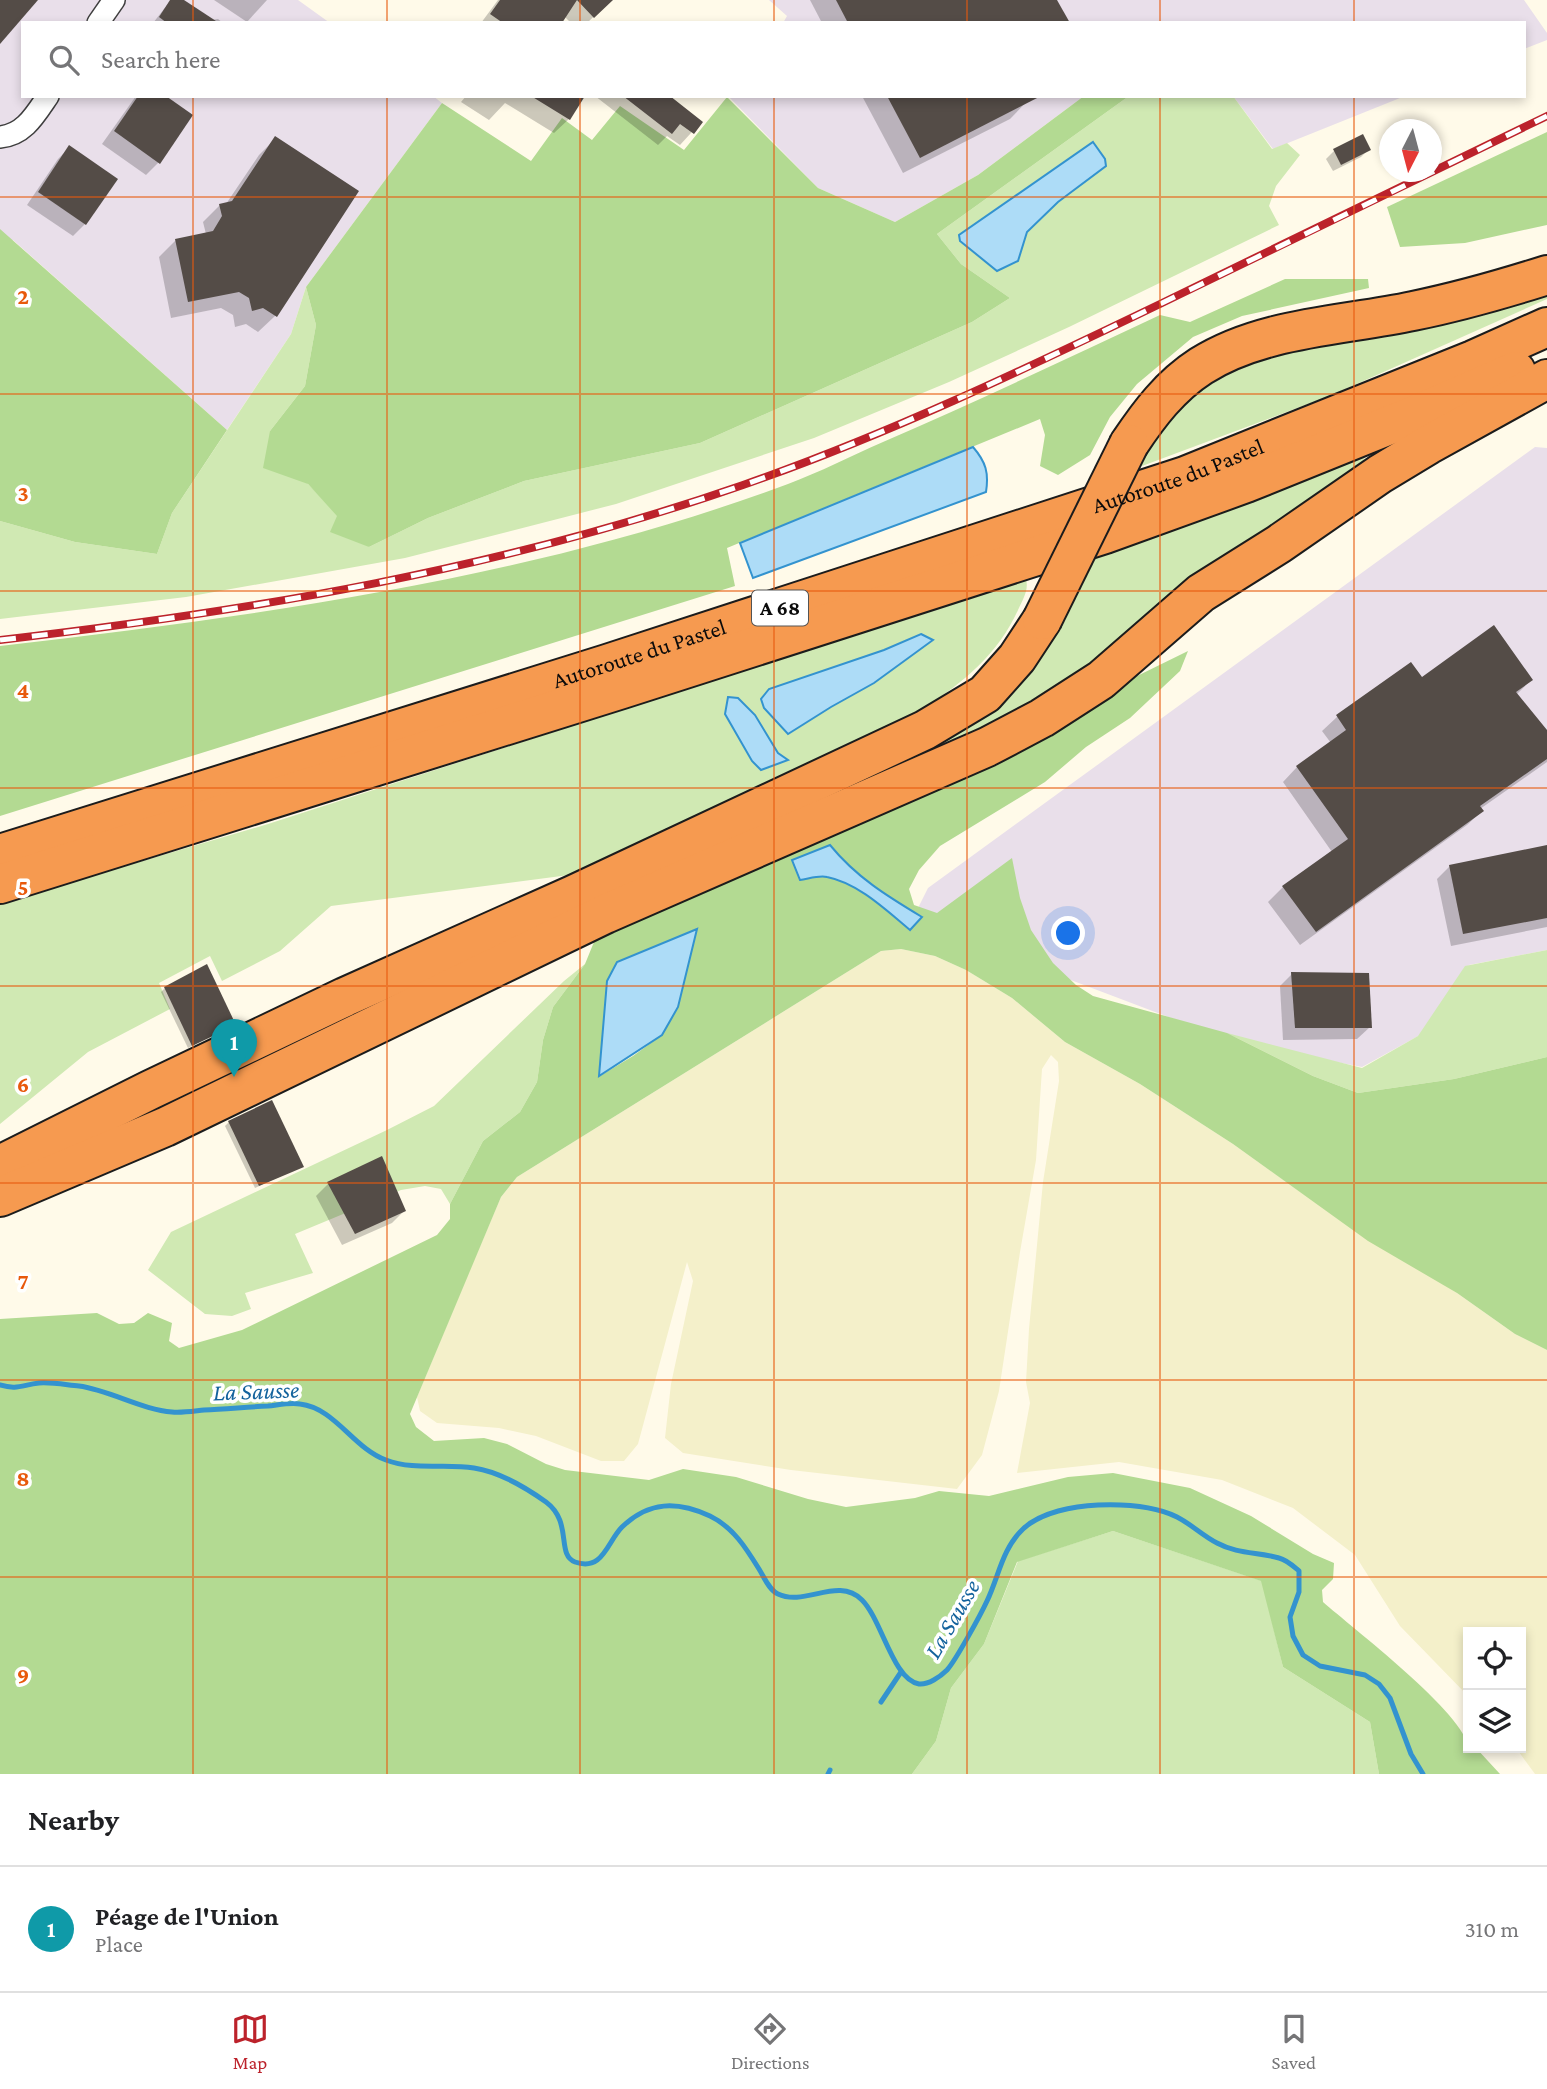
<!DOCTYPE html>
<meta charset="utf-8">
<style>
body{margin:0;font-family:"Crimson Pro",serif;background:#f6f6f6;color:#202124}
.controls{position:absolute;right:21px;bottom:21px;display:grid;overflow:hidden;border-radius:0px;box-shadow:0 4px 10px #0003}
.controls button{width:63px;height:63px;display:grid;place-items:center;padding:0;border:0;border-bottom:2px solid #e0e0e0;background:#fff;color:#202124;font:35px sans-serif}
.compass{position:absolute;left:1379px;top:119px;width:63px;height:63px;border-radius:50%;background:#fff;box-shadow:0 4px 10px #0003;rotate:186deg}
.you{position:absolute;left:1069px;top:934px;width:24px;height:24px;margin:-18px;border:5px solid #fff;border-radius:50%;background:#1a73e8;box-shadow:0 0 0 10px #1a73e833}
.badge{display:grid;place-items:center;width:46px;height:46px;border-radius:50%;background:#bc222b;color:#fff;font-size:23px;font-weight:700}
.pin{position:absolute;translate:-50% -58px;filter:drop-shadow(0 2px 4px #0008)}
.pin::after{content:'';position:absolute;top:37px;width:24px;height:21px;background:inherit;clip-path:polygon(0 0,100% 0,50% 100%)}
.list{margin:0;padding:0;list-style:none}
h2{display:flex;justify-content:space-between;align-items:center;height:91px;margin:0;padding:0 28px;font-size:30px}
h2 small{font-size:23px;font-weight:400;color:#757577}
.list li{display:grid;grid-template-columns:46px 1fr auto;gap:21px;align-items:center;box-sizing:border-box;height:126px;padding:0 28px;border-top:2px solid #e0e0e0}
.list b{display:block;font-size:26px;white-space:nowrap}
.list p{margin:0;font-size:23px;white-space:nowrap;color:#757577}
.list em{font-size:23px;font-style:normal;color:#757577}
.icon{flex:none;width:38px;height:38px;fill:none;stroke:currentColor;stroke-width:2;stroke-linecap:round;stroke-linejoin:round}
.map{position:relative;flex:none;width:1547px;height:1774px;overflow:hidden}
.search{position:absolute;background:#fff;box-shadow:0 4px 10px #0003;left:21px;right:21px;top:21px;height:77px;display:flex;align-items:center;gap:18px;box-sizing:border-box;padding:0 24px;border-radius:0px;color:#757577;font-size:26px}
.sheet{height:217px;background:#fff}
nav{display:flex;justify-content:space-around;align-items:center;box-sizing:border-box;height:98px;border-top:2px solid #e0e0e0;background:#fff;font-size:19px;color:#757577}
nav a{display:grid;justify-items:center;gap:4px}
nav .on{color:#bc222b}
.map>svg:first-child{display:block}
.industrial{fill:#e9dfea}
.farmland{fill:#f4f0ca}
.green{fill:#d0e9b3;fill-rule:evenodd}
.forest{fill:#b3da92;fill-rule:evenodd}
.water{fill:#addcf7;stroke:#3393cf;stroke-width:2}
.shadow{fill:#0003}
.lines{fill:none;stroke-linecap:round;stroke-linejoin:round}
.stream{stroke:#3393cf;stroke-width:5}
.building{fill:#544c47}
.minor-casing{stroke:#3e3e3e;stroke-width:24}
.motorway-casing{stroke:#1c1c1c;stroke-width:42}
.minor{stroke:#fff;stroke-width:21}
.motorway{stroke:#f69a50;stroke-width:38}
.rail-casing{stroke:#bc222b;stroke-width:8}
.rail{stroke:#fff;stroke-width:5;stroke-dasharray:16;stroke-linecap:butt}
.motorway-bridge-casing{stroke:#1c1c1c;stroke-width:42;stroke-linecap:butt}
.motorway-bridge{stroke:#f69a50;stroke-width:38}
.grid{fill:none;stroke:#e8590c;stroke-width:2;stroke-opacity:0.55}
.labels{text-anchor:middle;stroke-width:7;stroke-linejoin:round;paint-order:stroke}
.shield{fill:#fff;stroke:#545454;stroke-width:2}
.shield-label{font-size:21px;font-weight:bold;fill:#0b0b0b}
.street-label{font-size:23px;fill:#0b0b0b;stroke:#fff}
.water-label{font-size:24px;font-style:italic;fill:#14639d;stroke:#fff}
.grid-label{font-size:23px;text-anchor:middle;font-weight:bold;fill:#e8590c;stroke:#fff;stroke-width:7;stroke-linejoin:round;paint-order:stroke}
</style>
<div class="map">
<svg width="1547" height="1774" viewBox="0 0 1547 1774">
<rect width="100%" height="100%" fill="#fffae9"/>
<g class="industrial">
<path d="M0,0H298L330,23H23V96H433L442,103L306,287L291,334L227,430L13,240L0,251Z"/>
<path d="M769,0H1524L1547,33V40L1524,49V23H783L787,16Z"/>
<path d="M728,96H1084L978,175L895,222L818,188Z"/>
<path d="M1233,96H1405L1273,149Z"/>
<path d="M1535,447L1547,448V950L1469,965L1422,1034L1362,1067L1285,1052L1171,1018L912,920L928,888Z"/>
</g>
<path class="farmland" d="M901,949L935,956L966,970L1012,998L1065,1042L1140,1084L1233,1144L1302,1193L1457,1293L1515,1334L1547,1350V1774H1535L1516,1748H1521V1632H1468V1696L1400,1626L1355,1555L1293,1508L1222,1480L1119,1462L1017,1473L1030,1403L1026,1382L1029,1329L1043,1182L1059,1081L1058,1062L1051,1055L1042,1069L1036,1160L1020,1252L999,1391L982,1455L957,1489L791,1470L683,1453L665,1438L671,1384L693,1281L687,1262L638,1444L624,1461H601L536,1436L499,1428L437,1423L420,1411L417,1397L466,1279L501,1197L517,1177L881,951Z"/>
<g class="green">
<path d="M1129,96H1233L1272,149L1287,143L1300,155L1276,186L1269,206L1279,225L1069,327L949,382L814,438L616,504L405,558L186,597L0,619V521L75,542L157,554L172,513L291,334L306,287L316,325L305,386L270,431L308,484L369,547L428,518L524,481L700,443L972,322L1010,298L961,264L937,234ZM1093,142L1058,202L1027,232Z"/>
<path d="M1547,283V299L1332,395L1126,472L1135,450L1226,361Z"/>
<path d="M1367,454L1363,461L1236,552L1094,663L1033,703L973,735L574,908L965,717L1084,559Z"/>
<path d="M1026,579C1029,590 1023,599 1018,610C998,654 964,682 924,708L569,875L331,906L280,951L222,981L210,956L159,983L170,1009L88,1052L0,1124V903L268,824ZM920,634L932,640L874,683L831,707L789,734L764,708L761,699L769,689L884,650ZM725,714L755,715L778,753L787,760Z"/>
<path d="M1547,950V1057L1454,1079L1358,1093L1313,1076L1227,1033L1362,1068L1418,1036L1465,966Z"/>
<path d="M585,964L553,1007L543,1040L537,1082L520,1112L483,1141L450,1204L441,1189L425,1186L401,1190L295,1234L313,1273L245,1293L251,1309L232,1316L205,1314L148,1270L171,1232L387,1130L434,1106L564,981Z"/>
<path d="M1113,1531L1262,1581L1283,1667L1370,1722L1379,1774H912L936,1741L951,1688L984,1644L1018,1561Z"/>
</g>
<g class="forest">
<path d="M1084,96H1129L937,234L961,264L1010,298L972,322L700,443L524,481L428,518L369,547L330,532L337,516L308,484L263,468L270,431L305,386L316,325L306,287L442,103L531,161L562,118L592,140L620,106L684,150L727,97L818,188L895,222L978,175Z"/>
<path d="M1547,132V225L1465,243L1400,247L1387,207Z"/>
<path d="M0,229L227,430L172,513L157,554L75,542L0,521Z"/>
<path d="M1285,279H1368L1369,288L1242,316L1193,337L1137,384L1110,417L1090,455L1058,475L1040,466L1045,435L1040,419L727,548L735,586L0,816V646C266,615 535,578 788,484C820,472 851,456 883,442C976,402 1068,358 1160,315L1190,322Z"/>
<path d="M1188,651L1180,671L1130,718L1086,747L1045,782L940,846L919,870L909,889L914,905L937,913L1012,858L1020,898L1031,930L1053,963L1076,985L1093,996L1227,1033L1313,1076L1358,1093L1454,1079L1547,1057V1350L1515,1334L1457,1293L1368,1241L1233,1144L1140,1084L1065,1042L1012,998L966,970L935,956L901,949L881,951L517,1177L501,1197L410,1414L416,1427L434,1441L484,1438L507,1444L546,1464L565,1470L649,1480L683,1469L736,1477L808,1499L846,1507L915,1498L939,1491L989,1496L1068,1477L1113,1473L1190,1488L1251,1516L1313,1554L1334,1563L1333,1579L1322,1590L1323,1602C1350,1626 1468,1716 1468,1748H1476L1500,1774H1379L1370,1722L1283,1667L1261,1581L1113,1531L1017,1562L984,1644L951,1688L936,1741L912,1774H0V1319L97,1313L119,1324L134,1323L148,1313L172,1323L169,1341L179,1348L242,1330L437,1235L450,1219V1204L483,1141L520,1112L537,1082L543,1040L553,1007L585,964L605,915L691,895ZM607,981L662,1035L633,1056L600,1076Z"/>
</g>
<g class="water">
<path d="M1093,142L1105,159L1106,166L1058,202L1027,232L1018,261L997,271L960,241L959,235Z"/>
<path d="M973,447C986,462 989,473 986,492L753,578L740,543Z"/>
<path d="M921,634L933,640L874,683L831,707L788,734L764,708L761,699L769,689L884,650Z"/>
<path d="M728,697L738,698L755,715L778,753L788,760L761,770L752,761L725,714Z"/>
<path d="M830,845C856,877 887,896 922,917L910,930C886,910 858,883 827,877C819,875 808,879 800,880L792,860Z"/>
<path d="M697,929L678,1007L662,1035L599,1076L607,981L617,962Z"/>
</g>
<g class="shadow">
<path d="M171,0H181L211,20L218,19L223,23H153Z"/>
<path d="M214,0H267L247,22Z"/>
<path d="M498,0H611L587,23H571L564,16L560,23H481Z"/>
<path d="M810,0H1056L1068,23H822Z"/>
<path d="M136,96H163L159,162L146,175L102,144Z"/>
<path d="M466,96H572L580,101L569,119L554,133L505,103L489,120L461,102Z"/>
<path d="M595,96H667L701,122L680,145L667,136L658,145Z"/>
<path d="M862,96H1032L1010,119L903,173Z"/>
<path d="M276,138L275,316L258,332L246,324L235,327L233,315L221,308L171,318L159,257L176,240L206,234L203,222L220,205L226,204L259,155Z"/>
<path d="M70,147L85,224L73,236L27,205L58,159Z"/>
<path d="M1369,149L1361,157L1333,171L1326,159L1334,151Z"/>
<path d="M1411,664L1422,679L1531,680L1516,695L1547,733V762L1480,809L1482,811L1467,825L1300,945L1268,902L1283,887L1332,852L1283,782L1297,767L1331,743L1322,731L1337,717Z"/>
<path d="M1547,847V927L1451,946L1437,879L1450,866Z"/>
<path d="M1292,974L1370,1027L1357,1039L1283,1040L1280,986Z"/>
<path d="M165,988L234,1024L188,1048L161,992Z"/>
<path d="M229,1122L301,1167L255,1188L225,1126Z"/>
<path d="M329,1183L404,1211L392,1223L342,1245L316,1196Z"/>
</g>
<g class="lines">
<g class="stream">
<path d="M0,1385C17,1390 22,1385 39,1383C52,1382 67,1385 79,1386C109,1390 143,1410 172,1412C182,1413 194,1411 204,1410C226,1409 247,1407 268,1406C278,1405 291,1402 300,1404C335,1408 353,1448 386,1460C415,1471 445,1463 474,1468C500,1472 525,1487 546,1502C573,1522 556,1555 575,1562C603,1572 607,1542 622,1527C649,1501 677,1501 710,1516C733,1527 746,1548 759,1569C764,1577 769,1590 778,1594C805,1607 838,1576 862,1600C882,1620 893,1680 919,1684C928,1685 940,1677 947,1670C956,1660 981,1614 987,1601C999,1576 1002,1549 1023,1529C1041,1512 1074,1506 1098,1505C1124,1504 1153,1505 1177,1517C1191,1524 1203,1536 1217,1543C1237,1554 1259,1552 1279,1558C1287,1560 1293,1566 1299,1571V1592L1290,1617L1293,1636L1303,1655L1320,1666L1365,1675L1379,1684L1390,1698L1411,1754L1423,1774"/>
<path d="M881,1702L901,1672"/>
<path d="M828,1774L830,1770"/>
</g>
</g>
<g class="building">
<path d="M0,0H38L0,44Z"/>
<path d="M170,0H184L219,23H167L159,17Z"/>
<path d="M500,0H613L594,18L577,0L562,23H503L490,14Z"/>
<path d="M836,0H1057L1070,23H848Z"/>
<path d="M138,96H166L193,115L160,164L114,131Z"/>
<path d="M531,96H585L570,120Z"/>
<path d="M623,96H670L703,122L694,134L680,124L672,134Z"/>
<path d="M887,96H1041L920,158Z"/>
<path d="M1363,134L1371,150L1341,165L1333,149Z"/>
<path d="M275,136L359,191L277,317L263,308L252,311L249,298L239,292L188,302L175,239L213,231L222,216L219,204L232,201Z"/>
<path d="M69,145L118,179L86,225L38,192Z"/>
<path d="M1494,625L1533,680L1516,692L1547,730V759L1480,806L1484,811L1316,932L1282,886L1348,839L1296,766L1346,730L1336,715L1411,662L1422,677Z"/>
<path d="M1547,845V918L1463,934L1449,865Z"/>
<path d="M207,964L236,1025L192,1046L164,987Z"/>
<path d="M1291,972L1369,973L1372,1028H1295Z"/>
<path d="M272,1100L304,1167L259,1186L228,1121Z"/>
<path d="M382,1156L406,1211L355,1234L327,1182Z"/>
</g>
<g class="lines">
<g class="minor-casing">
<g id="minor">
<path d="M98,23L114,0"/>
<path d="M0,137C24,135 35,115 48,96"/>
</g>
</g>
<g class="motorway-casing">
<g id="motorway">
<path d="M1129,444C1149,414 1170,386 1201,366C1263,327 1343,326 1413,311C1457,302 1503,289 1547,275"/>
<path id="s1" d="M0,854L607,664L1185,476L1473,360L1547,327"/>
<path d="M0,884L622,689L1105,534L1246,483L1417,414L1516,371"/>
<path d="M0,1165L150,1090L345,997L573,895L925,730L985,694L1017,658L1042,620"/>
<path d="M0,1197L165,1127L605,914L987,747L1042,718L1101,680L1201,593L1279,544L1380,474L1428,445L1547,379"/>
</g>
</g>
<use href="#minor" class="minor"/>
<use href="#motorway" class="motorway"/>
<g class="rail-casing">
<path id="rail" d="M0,640C253,611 502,569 743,485C887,435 1023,370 1160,304C1289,242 1418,179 1547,116"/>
</g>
<use href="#rail" class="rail"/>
<g class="motorway-bridge-casing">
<path id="motorway-bridge" d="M1042,620L1129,444"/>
</g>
<use href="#motorway-bridge" class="motorway-bridge"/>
</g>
<path class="grid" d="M193,0V23M387,0V23M580,0V23M774,0V23M967,0V23M1160,0V23M1354,0V23M193,96V1774M387,96V1774M580,96V1774M774,96V1774M967,96V1774M1160,96V1774M1354,96V1774M0,197H1547M0,394H1547M0,591H1547M0,788H1547M0,986H1547M0,1183H1547M0,1380H1547M0,1577H1547"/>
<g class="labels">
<rect class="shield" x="752" y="590.5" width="56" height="35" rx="5"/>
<g class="shield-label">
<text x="780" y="615">A 68</text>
</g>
<g class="street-label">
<text dy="8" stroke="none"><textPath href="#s1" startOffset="1237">Autoroute du Pastel</textPath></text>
<text dy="8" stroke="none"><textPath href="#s1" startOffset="670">Autoroute du Pastel</textPath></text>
</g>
<g class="water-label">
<text transform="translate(256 1391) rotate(-2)" y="8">La Sausse</text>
<text transform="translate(952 1619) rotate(-60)" y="8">La Sausse</text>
</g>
</g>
<g class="grid-label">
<text x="23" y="304">2</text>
<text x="23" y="501">3</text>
<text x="23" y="698">4</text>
<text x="23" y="895">5</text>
<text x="23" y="1092">6</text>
<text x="23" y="1289">7</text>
<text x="23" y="1486">8</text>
<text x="23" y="1683">9</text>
</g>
</svg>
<div class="controls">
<button><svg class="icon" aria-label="locate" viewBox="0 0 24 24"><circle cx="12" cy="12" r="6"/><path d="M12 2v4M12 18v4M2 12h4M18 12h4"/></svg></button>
<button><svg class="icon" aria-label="layers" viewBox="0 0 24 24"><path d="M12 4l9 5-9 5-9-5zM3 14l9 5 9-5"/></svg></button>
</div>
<svg class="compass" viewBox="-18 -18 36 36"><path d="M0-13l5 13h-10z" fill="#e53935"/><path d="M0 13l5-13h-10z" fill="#757577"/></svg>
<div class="you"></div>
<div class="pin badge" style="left:234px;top:1077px;background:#0f9aa8">1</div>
<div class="search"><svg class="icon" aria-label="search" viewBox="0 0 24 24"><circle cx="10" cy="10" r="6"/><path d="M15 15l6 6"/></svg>Search here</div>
</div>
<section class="sheet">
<h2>Nearby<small></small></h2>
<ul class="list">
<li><span class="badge" style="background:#0f9aa8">1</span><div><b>Péage de l'Union</b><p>Place</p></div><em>310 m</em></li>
</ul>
</section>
<nav>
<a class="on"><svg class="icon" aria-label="map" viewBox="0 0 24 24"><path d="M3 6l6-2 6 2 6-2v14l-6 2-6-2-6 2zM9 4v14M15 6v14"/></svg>Map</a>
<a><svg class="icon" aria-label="directions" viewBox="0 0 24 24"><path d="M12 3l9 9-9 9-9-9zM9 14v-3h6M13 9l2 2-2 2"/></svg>Directions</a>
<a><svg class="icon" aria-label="saved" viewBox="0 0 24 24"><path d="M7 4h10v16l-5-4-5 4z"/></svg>Saved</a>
</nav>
